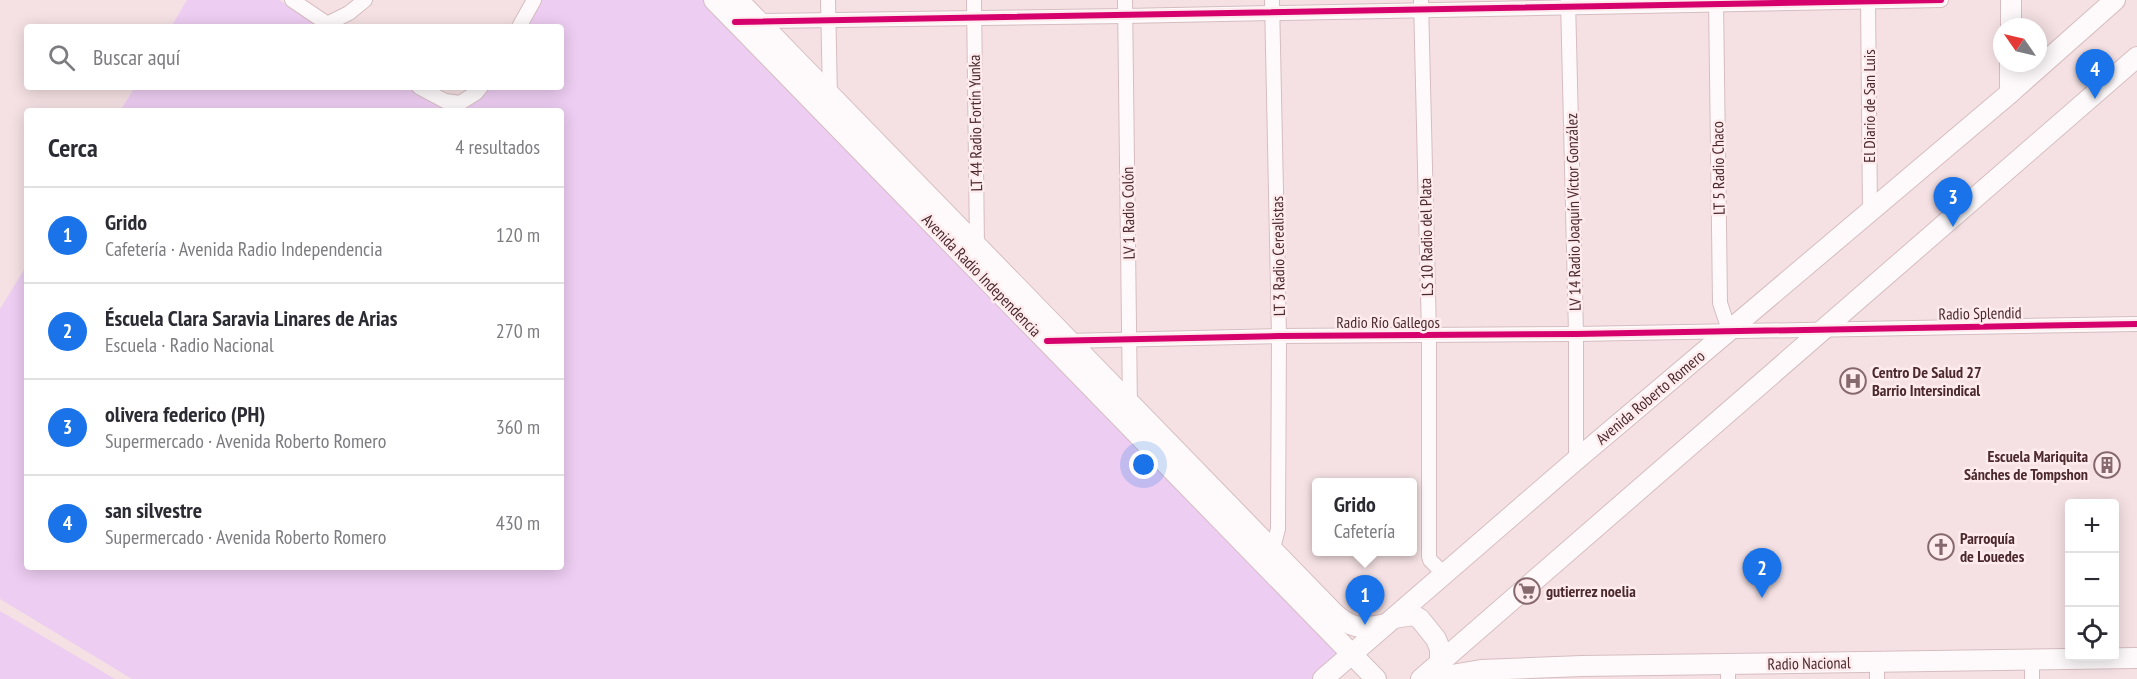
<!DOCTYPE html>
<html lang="es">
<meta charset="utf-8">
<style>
body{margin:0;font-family:"PT Sans Narrow",sans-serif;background:#f2f2f3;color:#2b2b33}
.controls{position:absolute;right:18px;bottom:18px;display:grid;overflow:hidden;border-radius:6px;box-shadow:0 3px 15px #0003}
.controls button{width:54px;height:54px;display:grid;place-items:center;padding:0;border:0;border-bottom:2px solid #e1e1e2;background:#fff;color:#2b2b33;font:30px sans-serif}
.compass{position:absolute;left:1993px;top:18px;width:54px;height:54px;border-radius:50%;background:#fff;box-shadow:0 3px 15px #0003;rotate:304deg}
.you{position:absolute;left:1144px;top:465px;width:21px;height:21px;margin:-15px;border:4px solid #fff;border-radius:50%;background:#1a73e8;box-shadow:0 0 0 9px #1a73e833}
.badge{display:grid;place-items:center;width:39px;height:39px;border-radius:50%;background:#1a73e8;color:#fff;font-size:20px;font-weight:700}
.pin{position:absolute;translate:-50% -50px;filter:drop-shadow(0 2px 3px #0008)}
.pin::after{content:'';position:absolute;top:32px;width:21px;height:18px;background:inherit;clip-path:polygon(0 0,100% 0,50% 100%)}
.popup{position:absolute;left:1312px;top:478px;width:105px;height:78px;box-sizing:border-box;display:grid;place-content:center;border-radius:6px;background:#fff;filter:drop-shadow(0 2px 4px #0005);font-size:20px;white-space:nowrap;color:#7c7c81}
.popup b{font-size:22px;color:#2b2b33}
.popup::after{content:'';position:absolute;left:50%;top:100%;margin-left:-12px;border:12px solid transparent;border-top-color:#fff}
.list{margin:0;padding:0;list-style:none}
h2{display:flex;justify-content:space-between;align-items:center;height:78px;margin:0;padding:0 24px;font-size:26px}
h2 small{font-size:20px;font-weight:400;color:#7c7c81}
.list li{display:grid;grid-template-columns:39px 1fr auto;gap:18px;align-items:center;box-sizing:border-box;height:96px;padding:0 24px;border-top:2px solid #e1e1e2}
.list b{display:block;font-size:22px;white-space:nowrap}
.list p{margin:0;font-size:20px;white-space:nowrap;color:#7c7c81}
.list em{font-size:20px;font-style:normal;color:#7c7c81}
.icon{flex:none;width:33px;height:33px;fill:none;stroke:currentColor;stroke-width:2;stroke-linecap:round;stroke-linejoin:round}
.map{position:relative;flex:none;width:2137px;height:679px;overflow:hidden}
.search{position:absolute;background:#fff;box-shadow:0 3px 15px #0003;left:24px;top:24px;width:540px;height:66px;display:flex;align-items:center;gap:15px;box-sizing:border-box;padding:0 21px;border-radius:6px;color:#7c7c81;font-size:22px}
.panel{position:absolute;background:#fff;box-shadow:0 3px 15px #0003;left:24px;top:108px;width:540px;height:462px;border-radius:6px}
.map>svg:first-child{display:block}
.green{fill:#edcdf2}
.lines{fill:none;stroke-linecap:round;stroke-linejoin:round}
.street-casing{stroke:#d6bdc0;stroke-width:16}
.secondary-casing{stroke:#d6bdc0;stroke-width:22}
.street{stroke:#fefafb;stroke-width:14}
.secondary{stroke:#fefafb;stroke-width:20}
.cycleway-casing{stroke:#feebed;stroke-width:10}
.cycleway{stroke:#d6006c;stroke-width:6}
.labels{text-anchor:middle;stroke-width:5;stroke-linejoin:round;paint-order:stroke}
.street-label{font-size:16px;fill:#4b292d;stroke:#feebed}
.poi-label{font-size:16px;font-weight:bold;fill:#4b292d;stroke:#feebed;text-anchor:start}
</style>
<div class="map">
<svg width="2137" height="679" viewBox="0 0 2137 679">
<rect width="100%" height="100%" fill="#f5e1e3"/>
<g class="green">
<path d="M187,0H279L321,27H171Z"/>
<path d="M535,0H709L1343,653L1313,679H132L0,599V309L27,265V567H561V111H120L135,87H414L442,103L483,87H561V27H519Z"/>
<path d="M0,611L115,679H0Z"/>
</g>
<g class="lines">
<g class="street-casing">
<g id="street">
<path d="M292,0L332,27"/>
<path d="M828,0L830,97"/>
<path d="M974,0L977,246"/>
<path d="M1125,0L1130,408"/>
<path d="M1272,0L1279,336L1278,529L1273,548"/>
<path d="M1421,0L1429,335V556L1430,560L1445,575"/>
<path d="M1568,0L1576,334V460"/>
<path d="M1716,0L1720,303L1729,330"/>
<path d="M1868,0L1870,212"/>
<path d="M755,21L1125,16L1941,0"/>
<path d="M327,24L349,13L365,0"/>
<path d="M519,27L534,0"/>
<path d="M419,87L445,101L460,103L476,93L481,87"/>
<path d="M1067,341L1279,336L1576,334L2137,324"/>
<path d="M2032,659V679"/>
<path d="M1877,662V679"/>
<path d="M1728,664V679"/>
</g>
</g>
<g class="secondary-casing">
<g id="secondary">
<path d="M714,0L1376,679"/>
<path d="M738,0L1333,612C1352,630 1362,629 1386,624"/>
<path d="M2011,27V0"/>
<path d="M2010,93V63"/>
<path d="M1394,618L1413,615L1420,619L1436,639L1440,649V663"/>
<path d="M1323,679L1576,460L2010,93L2115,0"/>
<path d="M1421,679L2137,57"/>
<path d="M1428,679L1481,670L1582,666L2137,658"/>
</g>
</g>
<use href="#street" class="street"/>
<use href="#secondary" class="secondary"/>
<g class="cycleway-casing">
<g id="cycleway">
<path d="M735,22L1941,0"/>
<path d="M1047,341L1279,336L1576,334L2137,324"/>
</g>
</g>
<use href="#cycleway" class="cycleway"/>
</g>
<defs>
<g id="hospital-ring" transform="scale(1.35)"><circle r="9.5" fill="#feebed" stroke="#86696d" stroke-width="1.5"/><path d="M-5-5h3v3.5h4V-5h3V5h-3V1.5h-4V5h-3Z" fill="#86696d"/></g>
<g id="building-ring" transform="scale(1.35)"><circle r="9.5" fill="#feebed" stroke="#86696d" stroke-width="1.5"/><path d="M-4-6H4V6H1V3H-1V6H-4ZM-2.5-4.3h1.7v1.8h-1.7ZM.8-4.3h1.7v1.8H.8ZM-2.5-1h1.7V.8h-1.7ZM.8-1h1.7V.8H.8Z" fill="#86696d"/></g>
<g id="church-ring" transform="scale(1.35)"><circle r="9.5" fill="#feebed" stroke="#86696d" stroke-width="1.5"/><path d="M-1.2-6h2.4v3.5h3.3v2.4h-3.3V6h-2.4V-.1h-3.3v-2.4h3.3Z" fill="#86696d"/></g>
<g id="supermarket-ring" transform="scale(1.35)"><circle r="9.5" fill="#feebed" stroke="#86696d" stroke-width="1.5"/><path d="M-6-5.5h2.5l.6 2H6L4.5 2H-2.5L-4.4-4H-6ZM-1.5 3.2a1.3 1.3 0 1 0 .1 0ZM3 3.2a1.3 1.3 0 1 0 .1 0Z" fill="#86696d"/></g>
</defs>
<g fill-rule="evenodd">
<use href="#hospital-ring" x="1853" y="381"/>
<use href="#building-ring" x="2107" y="465"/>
<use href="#church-ring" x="1941" y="547"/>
<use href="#supermarket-ring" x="1527" y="591"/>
</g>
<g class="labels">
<g class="street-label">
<text transform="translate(1869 106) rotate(-90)" y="6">El Diario de San Luis</text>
<text transform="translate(975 123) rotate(-91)" y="6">LT 44 Radio Fortín Yunka</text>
<text transform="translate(1718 168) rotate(-91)" y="6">LT 5 Radio Chaco</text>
<text transform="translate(1573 212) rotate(-91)" y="6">LV 14 Radio Joaquín Víctor González</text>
<text transform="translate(1128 213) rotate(-91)" y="6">LV 1 Radio Colón</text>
<text transform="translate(1426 237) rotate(-91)" y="6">LS 10 Radio del Plata</text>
<text transform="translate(1278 256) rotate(-91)" y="6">LT 3 Radio Cerealistas</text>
<text transform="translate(982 275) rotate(46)" y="6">Avenida Radio Independencia</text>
<text transform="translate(1980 313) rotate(-1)" y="6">Radio Splendid</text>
<text x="1388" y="328">Radio Río Gallegos</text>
<text transform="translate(1650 397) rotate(-40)" y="6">Avenida Roberto Romero</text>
<text transform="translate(1809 663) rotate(-1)" y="6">Radio Nacional</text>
</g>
<g class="poi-label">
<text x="1872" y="378">Centro De Salud 27<tspan x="1872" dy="18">Barrio Intersindical</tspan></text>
<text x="2088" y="462" text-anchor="end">Escuela Mariquita<tspan x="2088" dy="18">Sánches de Tompshon</tspan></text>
<text x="1960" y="544">Parroquía<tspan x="1960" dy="18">de Louedes</tspan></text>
<text x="1546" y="597">gutierrez noelia</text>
</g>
</g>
</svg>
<div class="controls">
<button>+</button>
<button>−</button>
<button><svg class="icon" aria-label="locate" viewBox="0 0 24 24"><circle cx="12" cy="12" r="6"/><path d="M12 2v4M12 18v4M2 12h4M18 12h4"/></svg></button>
</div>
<svg class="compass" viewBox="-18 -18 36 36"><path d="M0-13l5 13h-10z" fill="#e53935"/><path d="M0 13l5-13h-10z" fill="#7c7c81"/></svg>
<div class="you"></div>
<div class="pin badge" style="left:1365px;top:625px">1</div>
<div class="popup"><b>Grido</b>Cafetería</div>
<div class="pin badge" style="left:1762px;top:598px">2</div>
<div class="pin badge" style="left:1953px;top:227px">3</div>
<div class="pin badge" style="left:2095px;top:99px">4</div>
<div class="search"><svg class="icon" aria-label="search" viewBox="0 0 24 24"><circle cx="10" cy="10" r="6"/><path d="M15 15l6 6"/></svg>Buscar aquí</div>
<section class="panel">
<h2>Cerca<small>4 resultados</small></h2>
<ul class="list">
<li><span class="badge">1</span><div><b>Grido</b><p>Cafetería · Avenida Radio Independencia</p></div><em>120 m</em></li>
<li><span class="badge">2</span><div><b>Éscuela Clara Saravia Linares de Arias</b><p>Escuela · Radio Nacional</p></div><em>270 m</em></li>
<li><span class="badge">3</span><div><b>olivera federico (PH)</b><p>Supermercado · Avenida Roberto Romero</p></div><em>360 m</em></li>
<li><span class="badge">4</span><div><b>san silvestre</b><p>Supermercado · Avenida Roberto Romero</p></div><em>430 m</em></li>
</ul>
</section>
</div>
